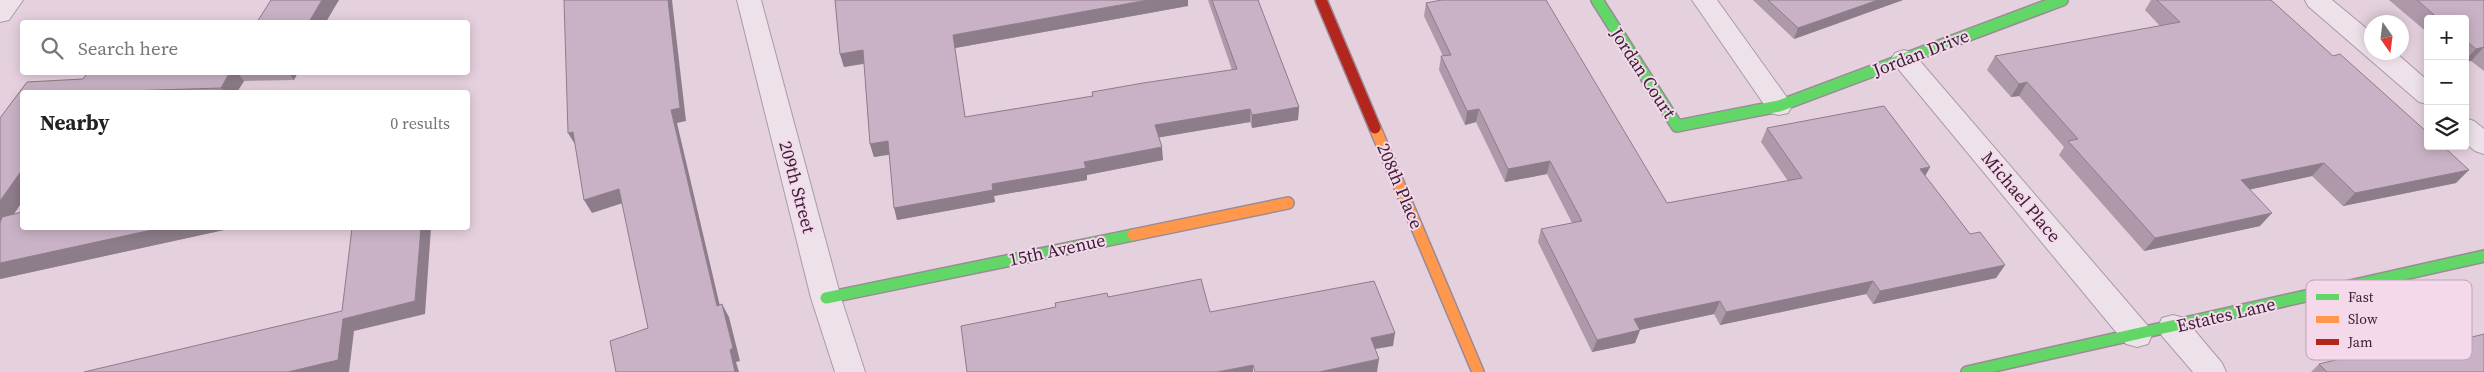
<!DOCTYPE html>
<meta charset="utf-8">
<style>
body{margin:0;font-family:"Source Serif 4",serif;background:#f2f2f2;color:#222}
.controls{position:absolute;right:15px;top:15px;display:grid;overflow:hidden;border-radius:5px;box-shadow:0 2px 12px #0003}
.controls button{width:45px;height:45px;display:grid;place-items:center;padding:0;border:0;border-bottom:1px solid #e0e0e0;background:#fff;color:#222;font:25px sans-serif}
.compass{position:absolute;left:2364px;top:15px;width:45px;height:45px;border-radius:50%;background:#fff;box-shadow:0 2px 12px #0003;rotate:166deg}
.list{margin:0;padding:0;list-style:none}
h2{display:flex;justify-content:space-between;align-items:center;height:65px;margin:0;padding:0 20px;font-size:21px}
h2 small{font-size:16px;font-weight:400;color:#767676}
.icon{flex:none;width:28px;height:28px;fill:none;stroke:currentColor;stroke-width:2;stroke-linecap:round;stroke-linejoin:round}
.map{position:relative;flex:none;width:2484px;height:372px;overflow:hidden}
.search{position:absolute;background:#fff;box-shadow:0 2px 12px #0003;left:20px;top:20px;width:450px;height:55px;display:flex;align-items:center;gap:12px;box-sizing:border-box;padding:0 18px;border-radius:5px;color:#767676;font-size:19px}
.panel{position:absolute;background:#fff;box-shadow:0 2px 12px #0003;left:20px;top:90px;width:450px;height:140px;border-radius:5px}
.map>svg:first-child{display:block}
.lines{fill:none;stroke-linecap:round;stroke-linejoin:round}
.street-casing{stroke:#ab99a6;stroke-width:2}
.fast-casing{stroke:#9a8a96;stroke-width:14}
.slow-casing{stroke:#9a8a96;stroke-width:14}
.jam-casing{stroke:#9a8a96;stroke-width:14}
.street{fill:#eee2ea;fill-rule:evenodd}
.fast{stroke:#63d668;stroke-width:11}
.slow{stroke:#ff974d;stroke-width:11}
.jam{stroke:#b3261e;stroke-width:11}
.wall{fill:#ad99a9}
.shaded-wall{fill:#8d7d8a}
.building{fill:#c9b2c5;stroke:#8d7d8a}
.labels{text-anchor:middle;stroke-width:4;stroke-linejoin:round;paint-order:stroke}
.street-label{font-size:18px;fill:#3a2137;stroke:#f5d9eb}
.key{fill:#f5d9eb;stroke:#bda2b5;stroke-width:1}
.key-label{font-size:14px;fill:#3a2137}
</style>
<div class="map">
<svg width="2484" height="372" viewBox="0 0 2484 372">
<rect width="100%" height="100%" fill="#e5d1de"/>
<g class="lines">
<g class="street-casing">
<g id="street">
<path d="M0,0H23L9,20L0,22Z"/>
<path d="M737,0H761L841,298L865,372H835L811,298Z"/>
<path d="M1692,0H1717L1788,99L1792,106L1788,113L1779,115L1770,113Z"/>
<path d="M2305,0H2332L2372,33V52H2395L2428,81V104L2419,102L2308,6Z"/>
<path d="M1904,50L1913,53L2148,326L2152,335L2148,344L2137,347L2126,344L1895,65L1891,59L1895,53Z"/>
<path d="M2465,118L2474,121L2484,129V154L2475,151L2465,143Z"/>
<path d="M2173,315L2184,318L2222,363L2226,372H2193L2162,336L2158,327L2162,318Z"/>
</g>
</g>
<g class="fast-casing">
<g id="fast">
<path d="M1597,0L1677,126L1779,106L2062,0"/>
<path d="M826,298L1133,235"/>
<path d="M1967,372L2484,256"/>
</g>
</g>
<g class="slow-casing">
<g id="slow">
<path d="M1375,128L1478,372"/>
<path d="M1133,235L1288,203"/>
</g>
</g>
<g class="jam-casing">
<path id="jam" d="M1321,0L1375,128"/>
</g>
<use href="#street" class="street"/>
<use href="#fast" class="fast"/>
<use href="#slow" class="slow"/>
<use href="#jam" class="jam"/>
</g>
<g class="wall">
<path d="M1208,0H1258L1299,107L1298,120L1252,128L1250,122L1159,137L1163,160L1087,175V180L994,196L995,202L897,220L889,155L874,157L870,144L864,64L844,67L840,54L1188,6L955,48L965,117L1093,96L1092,92L1232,70Z"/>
<path d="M1753,0H1903L1794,39Z"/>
<path d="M2151,0H2271L2456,183L2343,206L2312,176L2250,189L2260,226L2144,251L2059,155L2064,147L2019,96L2011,97L1987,70L1995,56L2160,26L2145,10Z"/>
<path d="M2389,0H2484V71L2471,61L2465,62V19H2428V33Z"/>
<path d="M1426,3L1667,203L1788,181L1761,142L1767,128L1930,167L1925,176L1970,234L2005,265L1996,278L1873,304L1866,294L1720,325L1714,314L1640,330L1635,343L1592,352L1538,242L1541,229L1572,223L1547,174L1505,182L1476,122L1465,125L1439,70L1441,56H1443L1424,16Z"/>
<path d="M88,72H298L294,80L244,81L237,92H22V202L14,214L22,212V228H233L0,279V118L27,82L83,79Z"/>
<path d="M2452,342L2484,372H2311L2319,364Z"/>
</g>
<g class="shaded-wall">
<path d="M322,0H339L326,22H309Z"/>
<path d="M668,0H672L686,121L677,123L723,319L717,306L671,110Z"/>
<path d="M1148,0H1188V6L955,48L967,130L965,117L953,35Z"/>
<path d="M1878,0H1903L1794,39L1798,28Z"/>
<path d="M2484,47L2471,61L2465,62V60L2476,49Z"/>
<path d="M863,50L866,63L844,67L840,54Z"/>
<path d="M230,72H237L244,81L237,92H225L221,88Z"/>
<path d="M288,72H298L294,80Z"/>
<path d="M2027,82L2019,96L2011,97L2019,84Z"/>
<path d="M1299,107L1298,120L1252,128V115Z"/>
<path d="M1250,109V122L1156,138L1155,125Z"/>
<path d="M1479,109L1476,122L1465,125L1467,111Z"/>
<path d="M573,132L576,146L568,133Z"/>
<path d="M888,141L891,154L874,157L870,144Z"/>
<path d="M1162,147L1163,160L1087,175V180L994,196L995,202L897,220L894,208L1084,162Z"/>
<path d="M1550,161L1547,174L1505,182L1508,169Z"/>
<path d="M2324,163L2312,176L2230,194L2241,180Z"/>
<path d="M1930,167L1923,180L1920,169Z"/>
<path d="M22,170V202L0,234V201Z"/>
<path d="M2469,170L2456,183L2343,206L2355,193Z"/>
<path d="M619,189L626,202L592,213L584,200Z"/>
<path d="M2272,213L2260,226L2144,251L2155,238Z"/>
<path d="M161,228H233L0,279V263Z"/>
<path d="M421,228H431L425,314L354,331L349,372H288L343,319Z"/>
<path d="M2005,265L1996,278L1873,304L1880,291Z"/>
<path d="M1873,281L1866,294L1720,325L1726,312Z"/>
<path d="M1720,301L1714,314L1629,332L1634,319Z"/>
<path d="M722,304L729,317L740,361L736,362L739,372H735L730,350Z"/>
<path d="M1640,330L1635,343L1592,352L1597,340Z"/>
<path d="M1395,333L1393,346L1369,350L1371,338Z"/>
<path d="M1379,359L1377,372H1319Z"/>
<path d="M1253,365V372H1217Z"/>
</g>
<g class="building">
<path d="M271,0H322L309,22H257Z"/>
<path d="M564,0H668L680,108L671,110L717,306L722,304L733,348L730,350L735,372H616L610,341L648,328L619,189L584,200L573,132L568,133Z"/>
<path d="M835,0H1148L953,35L965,117L1093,96L1092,92L1143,83L1237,69L1212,0H1258L1299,107L1252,115L1250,109L1155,125L1162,147L1084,162L1086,168L992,184L993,190L894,208L888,141L870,144L863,50L840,54Z"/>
<path d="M1442,0H1546L1667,203L1802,178L1767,128L1884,106L1930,167L1920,169L1970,234L1980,232L2005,265L1880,291L1873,281L1726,312L1720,301L1634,319L1640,330L1597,340L1541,229L1582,221L1550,161L1508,169L1479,109L1467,111L1441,56L1451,55L1426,3Z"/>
<path d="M1768,0H1878L1798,28Z"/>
<path d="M2157,0H2271L2333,56L2340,54L2428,133V146H2443L2469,170L2355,193L2324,163L2241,180L2272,213L2155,238L2068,141L2078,139L2027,82L2019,84L1995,56L2180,22Z"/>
<path d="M2417,0H2484V47L2476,49L2465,40V19H2439Z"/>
<path d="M88,72H230L221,88L95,92H22V170L0,201V118L27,82L83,79Z"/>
<path d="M22,212V228H161L0,263V223L2,217Z"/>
<path d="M352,228H421L415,301L343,319L338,360L288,372H84L342,311Z"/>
<path d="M1201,279L1210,312L1374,281L1395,333L1371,338L1379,359L1319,372H1255L1253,365L1217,372H967L961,326L1056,307L1055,303L1107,293L1108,297Z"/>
<path d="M2444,334L2452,342L2484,334V372H2327L2319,364Z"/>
</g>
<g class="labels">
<g class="street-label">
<text transform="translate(1921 53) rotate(-21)" y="6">Jordan Drive</text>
<text transform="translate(1643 73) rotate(57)" y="6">Jordan Court</text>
<text transform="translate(1400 186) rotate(67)" y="6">208th Place</text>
<text transform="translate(797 187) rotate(75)" y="6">209th Street</text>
<text transform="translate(2021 197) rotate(50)" y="6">Michael Place</text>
<text transform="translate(1057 250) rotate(-12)" y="6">15th Avenue</text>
<text transform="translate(2226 315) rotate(-13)" y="6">Estates Lane</text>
</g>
</g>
<rect x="2306" y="280" width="166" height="80" rx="8" class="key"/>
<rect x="2316" y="294" width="23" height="6" fill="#63d668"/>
<rect x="2316" y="316" width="23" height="7" fill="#ff974d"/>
<rect x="2316" y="339" width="23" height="6" fill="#b3261e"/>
<g class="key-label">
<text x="2348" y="302">Fast</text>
<text x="2348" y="324">Slow</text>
<text x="2348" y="347">Jam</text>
</g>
</svg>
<div class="controls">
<button>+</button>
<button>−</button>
<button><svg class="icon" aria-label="layers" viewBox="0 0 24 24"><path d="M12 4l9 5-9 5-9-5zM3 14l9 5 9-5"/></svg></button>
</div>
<svg class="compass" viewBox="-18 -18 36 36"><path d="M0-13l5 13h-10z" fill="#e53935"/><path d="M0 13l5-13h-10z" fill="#767676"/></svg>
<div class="search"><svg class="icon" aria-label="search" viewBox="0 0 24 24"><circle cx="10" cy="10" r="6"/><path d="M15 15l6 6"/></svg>Search here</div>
<section class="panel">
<h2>Nearby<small>0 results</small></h2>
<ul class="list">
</ul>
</section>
</div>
